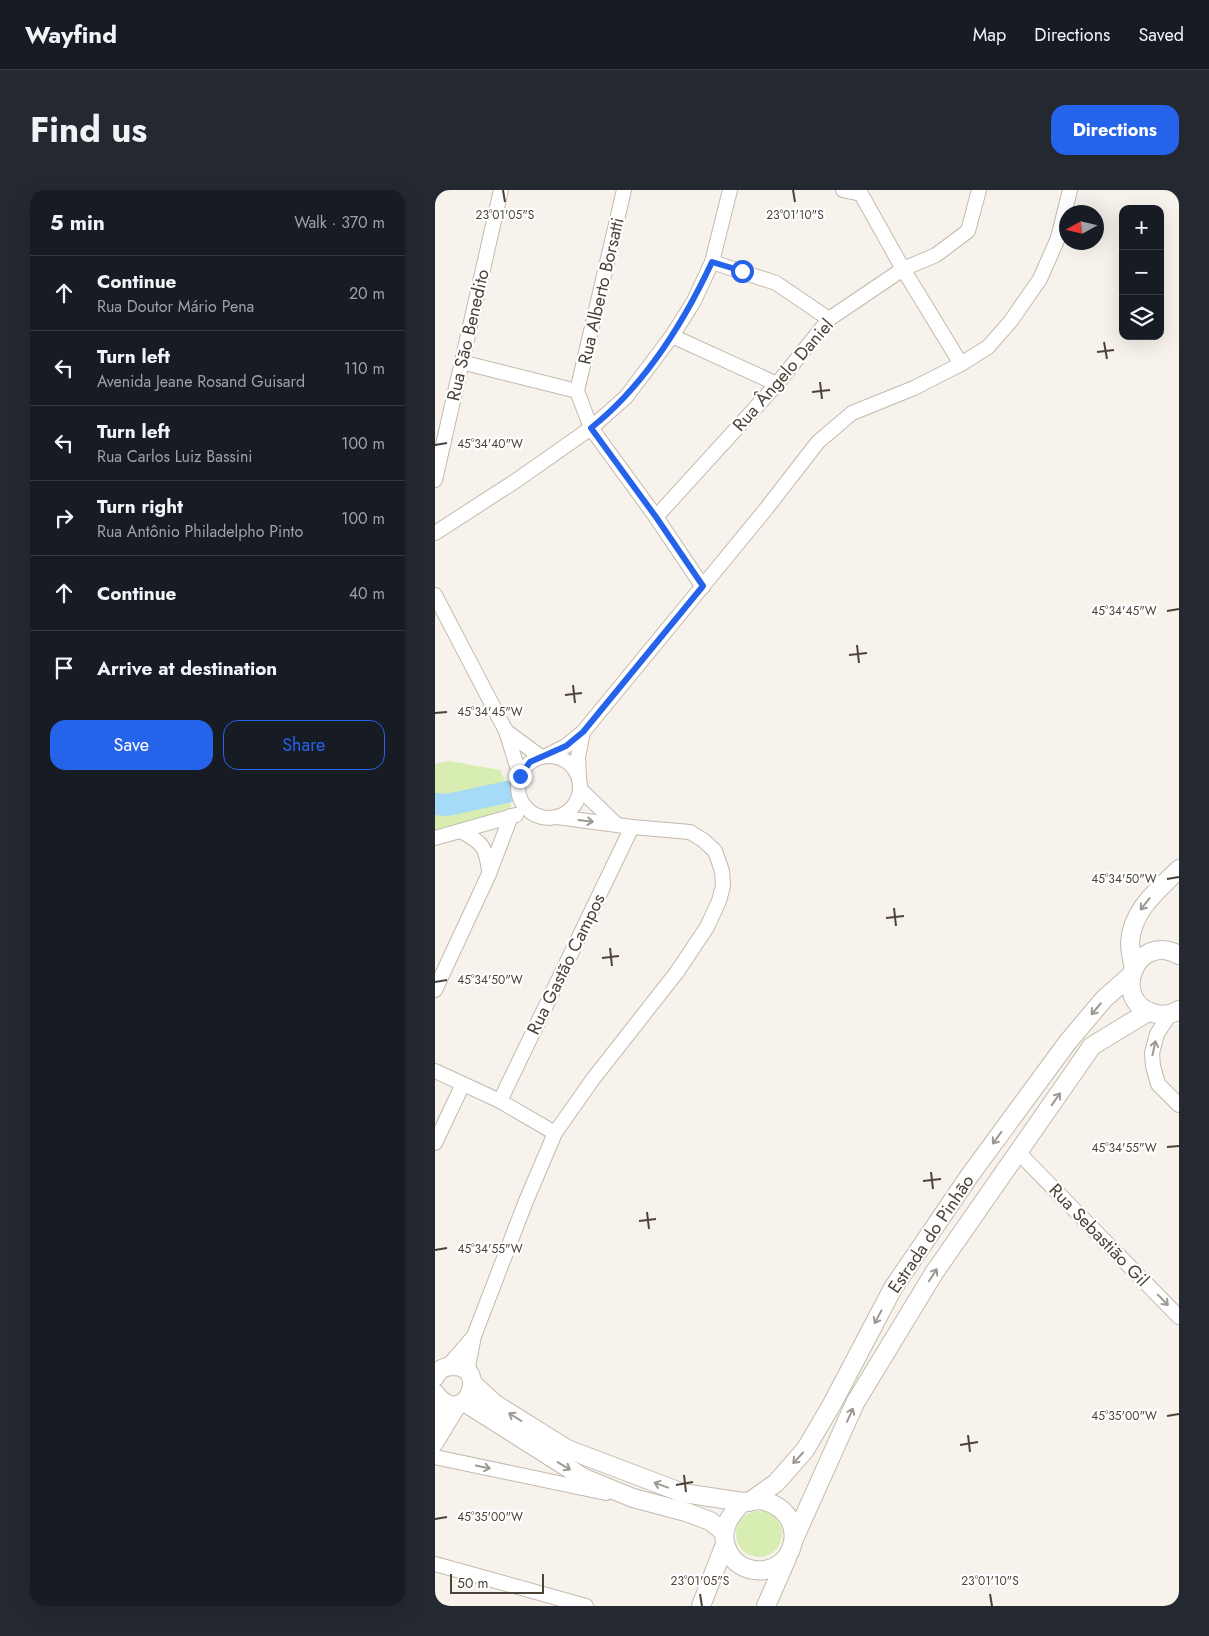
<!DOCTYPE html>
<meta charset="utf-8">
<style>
body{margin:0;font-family:Jost,sans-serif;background:#242831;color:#f1f3f6}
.controls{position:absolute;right:15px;top:15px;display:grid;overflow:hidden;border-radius:10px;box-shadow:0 5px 20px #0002}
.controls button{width:45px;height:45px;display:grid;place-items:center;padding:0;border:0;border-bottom:1px solid #363941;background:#171b24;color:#f1f3f6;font:25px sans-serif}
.compass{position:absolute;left:624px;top:15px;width:45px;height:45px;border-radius:50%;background:#171b24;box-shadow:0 5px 20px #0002;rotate:262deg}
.scale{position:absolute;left:15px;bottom:12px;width:94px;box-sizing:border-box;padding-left:5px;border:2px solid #4c4338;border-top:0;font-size:14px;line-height:18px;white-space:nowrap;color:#4c4338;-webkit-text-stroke:4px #fff;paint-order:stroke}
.stop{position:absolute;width:15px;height:15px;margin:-11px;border:4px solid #2563eb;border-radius:50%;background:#fff}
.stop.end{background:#2563eb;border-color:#fff;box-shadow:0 1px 5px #0008}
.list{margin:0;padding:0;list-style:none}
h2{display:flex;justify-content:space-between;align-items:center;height:65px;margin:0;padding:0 20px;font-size:21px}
h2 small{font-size:16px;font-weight:400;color:#9ea1a6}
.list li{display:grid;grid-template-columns:32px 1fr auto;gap:15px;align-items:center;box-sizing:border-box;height:75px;padding:0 20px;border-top:1px solid #363941}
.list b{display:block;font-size:19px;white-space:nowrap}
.list p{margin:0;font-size:16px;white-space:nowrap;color:#9ea1a6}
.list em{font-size:16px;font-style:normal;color:#9ea1a6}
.actions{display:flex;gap:10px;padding:15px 20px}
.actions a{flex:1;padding:11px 0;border:1px solid #2563eb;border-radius:15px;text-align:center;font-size:18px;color:#2563eb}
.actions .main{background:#2563eb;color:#fff}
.icon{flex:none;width:28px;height:28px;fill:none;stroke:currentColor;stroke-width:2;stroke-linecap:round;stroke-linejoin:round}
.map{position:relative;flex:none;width:744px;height:1416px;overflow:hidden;border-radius:15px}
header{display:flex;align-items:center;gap:30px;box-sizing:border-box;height:70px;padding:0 25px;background:#171b24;border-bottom:1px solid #363941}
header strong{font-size:24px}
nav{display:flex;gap:28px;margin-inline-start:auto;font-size:18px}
.intro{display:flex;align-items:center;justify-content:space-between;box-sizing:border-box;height:120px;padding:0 30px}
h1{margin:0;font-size:35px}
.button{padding:12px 22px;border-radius:15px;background:#2563eb;color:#fff;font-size:18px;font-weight:700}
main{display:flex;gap:30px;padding:0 30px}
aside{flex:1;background:#171b24;border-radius:15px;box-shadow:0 5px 20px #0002}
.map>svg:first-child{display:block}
.green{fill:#d7edb2}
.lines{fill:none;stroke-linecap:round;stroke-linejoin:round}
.river{stroke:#a5dbf6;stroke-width:22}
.minor-casing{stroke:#c3baad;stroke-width:16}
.tertiary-casing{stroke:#c3baad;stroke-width:20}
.minor{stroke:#fff;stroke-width:14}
.tertiary{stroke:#fff;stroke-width:18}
.oneway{stroke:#9d9892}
.route{stroke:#2563eb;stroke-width:6}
.ticks{fill:none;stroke:#4c4338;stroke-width:2}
.labels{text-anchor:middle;stroke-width:4.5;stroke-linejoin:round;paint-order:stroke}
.street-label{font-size:18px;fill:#4c4338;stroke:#fff}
.ticks-label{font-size:12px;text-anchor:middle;fill:#4c4338;stroke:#fff;stroke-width:4.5;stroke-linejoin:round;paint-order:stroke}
</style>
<header>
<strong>Wayfind</strong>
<nav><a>Map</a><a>Directions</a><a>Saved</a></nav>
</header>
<div class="intro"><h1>Find us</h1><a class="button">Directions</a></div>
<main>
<aside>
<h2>5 min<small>Walk · 370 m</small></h2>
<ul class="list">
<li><svg class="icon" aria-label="ahead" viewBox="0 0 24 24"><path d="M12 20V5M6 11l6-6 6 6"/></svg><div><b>Continue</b><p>Rua Doutor Mário Pena</p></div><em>20 m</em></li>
<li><svg class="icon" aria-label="left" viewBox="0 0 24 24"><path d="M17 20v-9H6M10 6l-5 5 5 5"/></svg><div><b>Turn left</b><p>Avenida Jeane Rosand Guisard</p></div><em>110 m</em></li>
<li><svg class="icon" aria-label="left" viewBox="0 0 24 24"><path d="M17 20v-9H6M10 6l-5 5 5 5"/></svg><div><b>Turn left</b><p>Rua Carlos Luiz Bassini</p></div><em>100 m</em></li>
<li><svg class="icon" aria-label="right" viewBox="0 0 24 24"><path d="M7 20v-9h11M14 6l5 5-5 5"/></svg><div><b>Turn right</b><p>Rua Antônio Philadelpho Pinto</p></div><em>100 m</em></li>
<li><svg class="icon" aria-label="ahead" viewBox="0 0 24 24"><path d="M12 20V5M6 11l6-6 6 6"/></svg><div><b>Continue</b></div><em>40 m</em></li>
<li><svg class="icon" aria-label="arrive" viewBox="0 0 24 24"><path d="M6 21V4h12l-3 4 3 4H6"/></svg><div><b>Arrive at destination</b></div></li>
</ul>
<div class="actions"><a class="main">Save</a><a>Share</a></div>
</aside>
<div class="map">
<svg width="744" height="1416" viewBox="0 0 744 1416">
<rect width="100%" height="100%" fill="#f7f2eb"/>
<g class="green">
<path d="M14,571L65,580L74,600L76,621L0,641V574Z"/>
<circle cx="324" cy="1344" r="23"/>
</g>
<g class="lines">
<path class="river" d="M0,614L12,615L72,602"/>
<g class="minor-casing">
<g id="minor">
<path d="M408,0L426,4L468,79L526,174"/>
<path d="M277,72L341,93L394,129"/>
<path d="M237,146L342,194"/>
<path d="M26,172L142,201"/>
<path d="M142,201L156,238L221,327L268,397"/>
<path d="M142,201L189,0"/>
<path d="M0,290L66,0"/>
<path d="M221,327L342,194L394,129L468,79L501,65L533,41L544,0"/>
<path d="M0,343L82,290L156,238L191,207L237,146L259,111L277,72L295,0"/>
<path d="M0,405L71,541L85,586"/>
<path d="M71,541L106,567"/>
<path d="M111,566L131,556L148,542L331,319L383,252L417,223L479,198L526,174L553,157L575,132L605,89L623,48L635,0"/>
<circle cx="114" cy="597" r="31"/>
<path d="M144,588L143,567L148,542"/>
<path d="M145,599L181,634"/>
<path d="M26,641C47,653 51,656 54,681"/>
<path d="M0,648L81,625"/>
<path d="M0,800L54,684L76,626"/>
<path d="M735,824L722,844L717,863L718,876L723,894L744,915"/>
<path d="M0,881L65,911L120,943"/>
<path d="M65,911L197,637"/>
<path d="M0,953L28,894"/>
<path d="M584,963L744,1127"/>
<path d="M13,1176L39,1146"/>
<path d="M32,1182L39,1146L91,1011L120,943L158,889L242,782L272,737L284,711L288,696L287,681L280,661L268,650L255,642L197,637L122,627"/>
<path d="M0,1242L6,1211"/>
<path d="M0,1255L25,1214"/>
<path d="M0,1267L171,1303"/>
<path d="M0,1374L151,1416"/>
</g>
</g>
<g class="tertiary-casing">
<g id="tertiary">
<path d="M744,765C700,741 675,811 718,823C727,826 736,825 744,820"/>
<path d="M699,779C697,770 695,760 695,752C697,720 723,700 744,679"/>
<path d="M0,1187C4,1179 10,1176 19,1176C56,1177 29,1242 0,1203"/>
<path d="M37,1193L60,1214L132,1259L248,1303L308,1312"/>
<path d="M29,1212L149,1288L198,1308L251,1322L275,1331L289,1342"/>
<path d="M325,1310C380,1321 361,1391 314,1379C303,1376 294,1367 291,1356C285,1338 296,1324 308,1312Z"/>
<path d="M314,1312L341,1293L370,1260L396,1216L458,1098L535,985L632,853L669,809L696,785"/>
<path d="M359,1349L420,1213L499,1083L657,856L713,822"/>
<path d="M266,1416L290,1354"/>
<path d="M331,1416L352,1368"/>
</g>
</g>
<use href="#minor" class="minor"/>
<use href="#tertiary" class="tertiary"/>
</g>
<defs><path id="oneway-shaft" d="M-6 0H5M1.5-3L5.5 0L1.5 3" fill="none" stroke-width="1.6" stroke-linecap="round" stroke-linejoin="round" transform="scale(1.25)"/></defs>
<g class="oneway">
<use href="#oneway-shaft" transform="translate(151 631) rotate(7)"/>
<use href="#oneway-shaft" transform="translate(710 714) rotate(128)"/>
<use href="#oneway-shaft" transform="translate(661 819) rotate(130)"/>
<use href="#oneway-shaft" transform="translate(719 858) rotate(-78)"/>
<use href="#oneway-shaft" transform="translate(621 909) rotate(-55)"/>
<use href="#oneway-shaft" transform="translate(562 948) rotate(126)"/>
<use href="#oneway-shaft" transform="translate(498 1085) rotate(-57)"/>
<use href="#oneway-shaft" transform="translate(728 1110) rotate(46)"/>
<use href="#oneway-shaft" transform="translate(443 1127) rotate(118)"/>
<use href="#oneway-shaft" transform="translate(415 1225) rotate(-66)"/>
<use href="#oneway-shaft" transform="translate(80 1227) rotate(-148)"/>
<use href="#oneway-shaft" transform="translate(363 1268) rotate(133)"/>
<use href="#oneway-shaft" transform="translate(129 1276) rotate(31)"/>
<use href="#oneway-shaft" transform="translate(48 1277) rotate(12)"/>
<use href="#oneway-shaft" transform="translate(226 1295) rotate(-160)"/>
</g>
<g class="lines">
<path class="route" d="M85,586L95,572L131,556L148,542L268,396L221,327L156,238C210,195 248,134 277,72L307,81"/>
</g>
<path class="ticks" d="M68,0L70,12M358,0L360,12M669,152L672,169M662,162L679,160M385,192L387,209M377,202L395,200M0,255L12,253M732,421L744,419M422,455L424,473M414,465L432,463M138,495L140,513M130,505L147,503M0,523L12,522M732,689L744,687M459,718L461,736M451,728L469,726M175,758L177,776M167,768L184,766M0,792L12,790M732,957L744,956M496,982L498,999M488,991L506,989M212,1022L214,1039M204,1031L221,1029M0,1060L12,1058M732,1226L744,1224M533,1245L535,1262M525,1255L543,1252M249,1285L251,1302M241,1295L258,1292M0,1329L12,1327M265,1404L267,1416M555,1404L557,1416"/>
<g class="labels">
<g class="street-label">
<text transform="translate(166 101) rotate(-77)" y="6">Rua Alberto Borsatti</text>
<text transform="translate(33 145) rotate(-77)" y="6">Rua São Benedito</text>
<text transform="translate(348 185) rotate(-49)" y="6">Rua Ângelo Daniel</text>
<text transform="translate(131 774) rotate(-64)" y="6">Rua Gastão Campos</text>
<text transform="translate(496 1044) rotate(-56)" y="6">Estrada do Pinhão</text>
<text transform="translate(664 1045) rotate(46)" y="6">Rua Sebastião Gil</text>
</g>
</g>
<g class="ticks-label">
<text x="70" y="29">23°01'05"S</text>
<text x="360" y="29">23°01'10"S</text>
<text x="55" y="258">45°34'40"W</text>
<text x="689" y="425">45°34'45"W</text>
<text x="55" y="526">45°34'45"W</text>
<text x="689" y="693">45°34'50"W</text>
<text x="55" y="794">45°34'50"W</text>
<text x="689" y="962">45°34'55"W</text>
<text x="55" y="1063">45°34'55"W</text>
<text x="689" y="1230">45°35'00"W</text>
<text x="55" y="1331">45°35'00"W</text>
<text x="265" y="1395">23°01'05"S</text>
<text x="555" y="1395">23°01'10"S</text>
</g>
</svg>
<div class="controls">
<button>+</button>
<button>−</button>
<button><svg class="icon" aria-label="layers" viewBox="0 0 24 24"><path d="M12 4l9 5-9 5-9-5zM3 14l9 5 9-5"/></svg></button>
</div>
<svg class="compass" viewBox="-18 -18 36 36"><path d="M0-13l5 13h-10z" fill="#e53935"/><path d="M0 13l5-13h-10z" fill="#9ea1a6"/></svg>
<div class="scale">50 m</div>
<div class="stop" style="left:307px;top:81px"></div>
<div class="stop end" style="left:85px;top:586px"></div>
</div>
</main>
